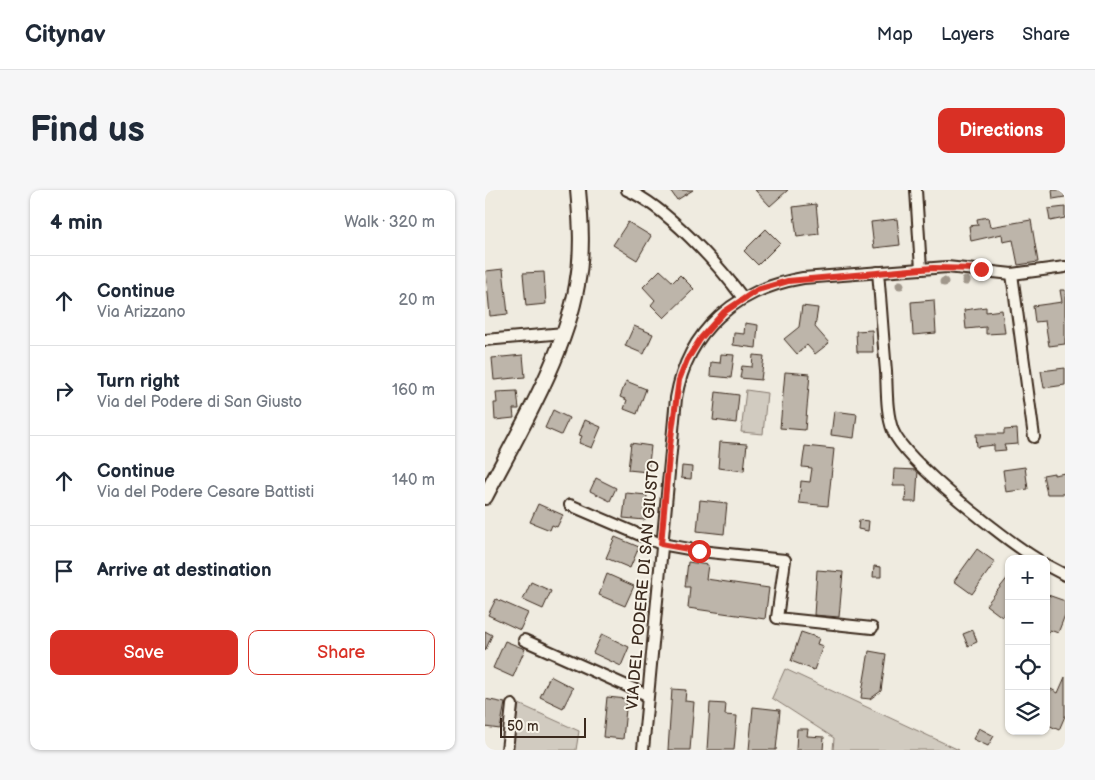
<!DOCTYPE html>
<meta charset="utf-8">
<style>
body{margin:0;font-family:"Balsamiq Sans",sans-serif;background:#f6f6f7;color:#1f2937}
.controls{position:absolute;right:15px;bottom:15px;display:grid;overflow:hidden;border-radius:10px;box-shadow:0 1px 4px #0004}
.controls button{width:45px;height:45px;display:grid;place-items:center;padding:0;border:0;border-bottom:1px solid #e0e1e3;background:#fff;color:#1f2937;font:25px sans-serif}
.scale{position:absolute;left:15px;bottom:12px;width:86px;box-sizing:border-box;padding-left:5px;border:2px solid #3b2a1e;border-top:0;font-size:14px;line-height:18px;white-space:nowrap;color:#3b2a1e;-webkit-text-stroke:4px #f7f3e8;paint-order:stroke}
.stop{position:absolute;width:15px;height:15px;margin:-11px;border:4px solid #d93025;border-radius:50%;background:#fff}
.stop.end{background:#d93025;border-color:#fff;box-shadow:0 1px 5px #0008}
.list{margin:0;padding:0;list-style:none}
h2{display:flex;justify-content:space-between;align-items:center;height:65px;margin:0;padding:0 20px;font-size:21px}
h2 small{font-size:16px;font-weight:400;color:#747a83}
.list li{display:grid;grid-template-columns:32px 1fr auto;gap:15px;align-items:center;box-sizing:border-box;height:90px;padding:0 20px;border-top:1px solid #e0e1e3}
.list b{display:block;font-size:19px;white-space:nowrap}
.list p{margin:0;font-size:16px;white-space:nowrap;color:#747a83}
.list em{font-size:16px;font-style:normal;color:#747a83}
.actions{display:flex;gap:10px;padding:15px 20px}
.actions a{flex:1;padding:11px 0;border:1px solid #d93025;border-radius:10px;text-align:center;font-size:18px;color:#d93025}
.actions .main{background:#d93025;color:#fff}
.icon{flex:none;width:28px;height:28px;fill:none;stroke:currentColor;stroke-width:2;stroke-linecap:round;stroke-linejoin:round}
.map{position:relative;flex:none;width:580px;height:560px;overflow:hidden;border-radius:10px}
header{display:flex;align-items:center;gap:30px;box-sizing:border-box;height:70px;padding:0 25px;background:#fff;border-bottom:1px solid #e0e1e3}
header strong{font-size:24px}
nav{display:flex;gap:28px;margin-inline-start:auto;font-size:18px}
.intro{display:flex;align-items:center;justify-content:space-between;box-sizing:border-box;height:120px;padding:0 30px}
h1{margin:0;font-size:35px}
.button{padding:12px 22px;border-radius:10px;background:#d93025;color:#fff;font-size:18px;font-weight:700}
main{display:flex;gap:30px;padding:0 30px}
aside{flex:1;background:#fff;border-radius:10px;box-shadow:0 1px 4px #0004}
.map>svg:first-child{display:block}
.green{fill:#d1cbc0;stroke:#867a6f}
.building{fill:#bdb5aa;stroke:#3b2a1e}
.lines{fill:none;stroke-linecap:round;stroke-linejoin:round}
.street-casing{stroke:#3b2a1e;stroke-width:14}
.secondary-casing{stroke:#3b2a1e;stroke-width:18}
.street{stroke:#f7f3e8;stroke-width:10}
.secondary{stroke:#f7f3e8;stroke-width:14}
.tree{fill:#a0978b}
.route{stroke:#d93025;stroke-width:6}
.labels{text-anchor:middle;stroke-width:4;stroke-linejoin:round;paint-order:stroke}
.street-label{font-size:16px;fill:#3b2a1e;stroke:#f7f3e8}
</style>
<header>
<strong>Citynav</strong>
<nav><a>Map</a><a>Layers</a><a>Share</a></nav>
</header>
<div class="intro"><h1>Find us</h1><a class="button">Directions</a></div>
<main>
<aside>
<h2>4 min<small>Walk · 320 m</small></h2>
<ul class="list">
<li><svg class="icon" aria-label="ahead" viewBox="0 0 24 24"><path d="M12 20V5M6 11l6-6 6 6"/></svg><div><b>Continue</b><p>Via Arizzano</p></div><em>20 m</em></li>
<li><svg class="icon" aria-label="right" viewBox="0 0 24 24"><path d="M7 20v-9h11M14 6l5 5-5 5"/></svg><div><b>Turn right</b><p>Via del Podere di San Giusto</p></div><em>160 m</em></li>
<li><svg class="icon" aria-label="ahead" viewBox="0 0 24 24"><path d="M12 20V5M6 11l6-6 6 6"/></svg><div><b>Continue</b><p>Via del Podere Cesare Battisti</p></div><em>140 m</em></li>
<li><svg class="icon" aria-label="arrive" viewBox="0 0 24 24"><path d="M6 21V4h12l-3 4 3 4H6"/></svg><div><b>Arrive at destination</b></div></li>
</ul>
<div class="actions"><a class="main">Save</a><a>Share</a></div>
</aside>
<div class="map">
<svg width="580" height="560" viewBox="0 0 580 560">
<rect width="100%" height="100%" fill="#efebe0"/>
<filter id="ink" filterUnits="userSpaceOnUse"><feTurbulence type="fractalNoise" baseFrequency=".02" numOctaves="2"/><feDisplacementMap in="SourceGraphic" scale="10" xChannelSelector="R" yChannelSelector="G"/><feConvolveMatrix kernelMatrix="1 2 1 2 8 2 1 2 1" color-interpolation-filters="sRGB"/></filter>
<g filter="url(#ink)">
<g class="green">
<path d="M261,200L282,203L278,244L256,242Z"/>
<path d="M300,479L474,560H348L349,548L287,508Z"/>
<path d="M34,514L94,541L91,560H27Z"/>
</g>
<g class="building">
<path d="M185,0H208L192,10Z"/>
<path d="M270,0H303L285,16Z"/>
<path d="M567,0H580V7L568,9Z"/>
<path d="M331,14L334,44L312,47L308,17Z"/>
<path d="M580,17V28L565,31L563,19Z"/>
<path d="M503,27L505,37L546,30L553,72L533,75L528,50L518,52L517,44L486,51L484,36L493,35L492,29Z"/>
<path d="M412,29L415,55L389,58L386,32Z"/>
<path d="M143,32L166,46L152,70L128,55Z"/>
<path d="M281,39L295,53L273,75L259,61Z"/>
<path d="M18,79L23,124L5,126L1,81Z"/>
<path d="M175,80L188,92L195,85L209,99L179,128L166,115L170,110L158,97Z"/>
<path d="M59,82L61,114L41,116L38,83Z"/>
<path d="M575,100H580V154L564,156L560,131L550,132L548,116L577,112Z"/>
<path d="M449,110L451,143L428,145L426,112Z"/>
<path d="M317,116L333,118L330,137L344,153L330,164L322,155L312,164L299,149L314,137Z"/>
<path d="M501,117V122L517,120L520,143L501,144V137L481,139L479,120Z"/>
<path d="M260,133L273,135L271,158L248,155L249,143L259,144Z"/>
<path d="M149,136L168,144L159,164L140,156Z"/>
<path d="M387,140L388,162H372L371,141Z"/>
<path d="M236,164L249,165L246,188L225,186L226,172L235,173Z"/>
<path d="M38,165L40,187L9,190L7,168Z"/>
<path d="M268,165L279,166L276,190L255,188L257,176L267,177Z"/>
<path d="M580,178V195L559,198L556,181Z"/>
<path d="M300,182L325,184L320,240L295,238Z"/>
<path d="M141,191L161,199L152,224L139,219L142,210L135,207Z"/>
<path d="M32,201L34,219H28L29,228L10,230L9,213H12L11,202Z"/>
<path d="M231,202L254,205L251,233L228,230Z"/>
<path d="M68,220L84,228L76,245L60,238Z"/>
<path d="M349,221L372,224L369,248L346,245Z"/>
<path d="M100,230L116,237L107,258L94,253L97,246L94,245Z"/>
<path d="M532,239L533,254L519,255L521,260L509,261V255L492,257L491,244H519V240Z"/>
<path d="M235,252L262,254L259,281L233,278Z"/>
<path d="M146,253L166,256L163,282L143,280Z"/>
<path d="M320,256L349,259L343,316L314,313L316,291L325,292L327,278L317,277Z"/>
<path d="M197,276L207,277L206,289L196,288Z"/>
<path d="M540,277L543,299L521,302L518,280Z"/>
<path d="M409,279L433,280L431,312H420L421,296H408Z"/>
<path d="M569,283V285L580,283V304H562L558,285Z"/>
<path d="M111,288L131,298L125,311L105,301Z"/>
<path d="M141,303L162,305L160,330L138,328Z"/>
<path d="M215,310L242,313L239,344L212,341Z"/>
<path d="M53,314L78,325L72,337L67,335L65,340L45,332Z"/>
<path d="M374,330L384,331L383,341L373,339Z"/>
<path d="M130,347L154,357L145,378L121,368Z"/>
<path d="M492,359L510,372L487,404L469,391Z"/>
<path d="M203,372L223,375L221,389L284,398L280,429L203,418L205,397H200Z"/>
<path d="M389,376L396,377V387H388Z"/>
<path d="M332,380L358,382L354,427L329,425Z"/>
<path d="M122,384L149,396L140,416L114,405Z"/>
<path d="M524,386V418L517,427L501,415Z"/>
<path d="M46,392L66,401L58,419L38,410Z"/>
<path d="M563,405L580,411V425L573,443L565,440L561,450Z"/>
<path d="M11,409L43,423L35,440L3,425Z"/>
<path d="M488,440L492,452L483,456L478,444Z"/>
<path d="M0,441L7,445L0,461Z"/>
<path d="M316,442L334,448L332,454L338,456L329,480L306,471Z"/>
<path d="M117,444L144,457L136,476L108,463Z"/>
<path d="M20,451L40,459L28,487L8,478Z"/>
<path d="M384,461L401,464L396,501L385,509L376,508Z"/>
<path d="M65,486L88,498L78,518L55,507Z"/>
<path d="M580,487V526L574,540L561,534V509L566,499L573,503Z"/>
<path d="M187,499L201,500L200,511L209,512L205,560H183Z"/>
<path d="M122,507L142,509L138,549L118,547Z"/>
<path d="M0,509L20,513L15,539L0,537Z"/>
<path d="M225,513L241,514L240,525L252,526L249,560H222Z"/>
<path d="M268,517L295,520L291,560H264Z"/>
<path d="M494,538L509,546L503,556L488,549Z"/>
<path d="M312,539H323L322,546L339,547L338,560H311Z"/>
</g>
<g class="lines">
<g class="street-casing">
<g id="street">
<path d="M142,0C180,16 233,74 258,108"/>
<path d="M431,0L436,79"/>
<path d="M393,82C396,115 398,148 401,181C402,199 401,223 408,241C421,272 520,350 552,369"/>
<path d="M527,84L549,247"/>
<path d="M0,150L79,143"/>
<path d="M85,315L176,354L215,361L300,370L292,428L387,438"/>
<path d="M561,375L580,385"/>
<path d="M39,450L162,505"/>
<path d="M22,560L27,515"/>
<path d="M158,560L191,208C203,139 252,99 318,88L462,77L527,84L580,77"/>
</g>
</g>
<g class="secondary-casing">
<path id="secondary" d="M0,307C33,243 80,166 92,95C98,63 96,32 93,0"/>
</g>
<use href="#street" class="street"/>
<use href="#secondary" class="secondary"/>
</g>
<g class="tree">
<circle cx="481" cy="91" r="4.5"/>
<circle cx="459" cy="92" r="4.5"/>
<circle cx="415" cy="95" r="4.5"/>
</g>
</g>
<g class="lines" filter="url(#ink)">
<path class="route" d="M214,361L176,354L185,255L194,190L202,170L216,148L239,122L272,100L303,91L448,78L496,79"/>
</g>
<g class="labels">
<g class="street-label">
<text transform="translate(157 395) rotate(-85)" y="6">VIA DEL PODERE DI SAN GIUSTO</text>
</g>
</g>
</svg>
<div class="controls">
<button>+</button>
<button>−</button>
<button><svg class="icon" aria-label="locate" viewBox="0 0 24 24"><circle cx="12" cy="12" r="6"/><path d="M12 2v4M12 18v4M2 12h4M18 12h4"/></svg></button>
<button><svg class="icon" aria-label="layers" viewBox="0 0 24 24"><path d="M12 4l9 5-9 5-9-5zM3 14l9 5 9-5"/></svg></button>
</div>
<div class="scale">50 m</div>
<div class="stop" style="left:214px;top:361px"></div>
<div class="stop end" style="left:496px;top:79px"></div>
</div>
</main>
